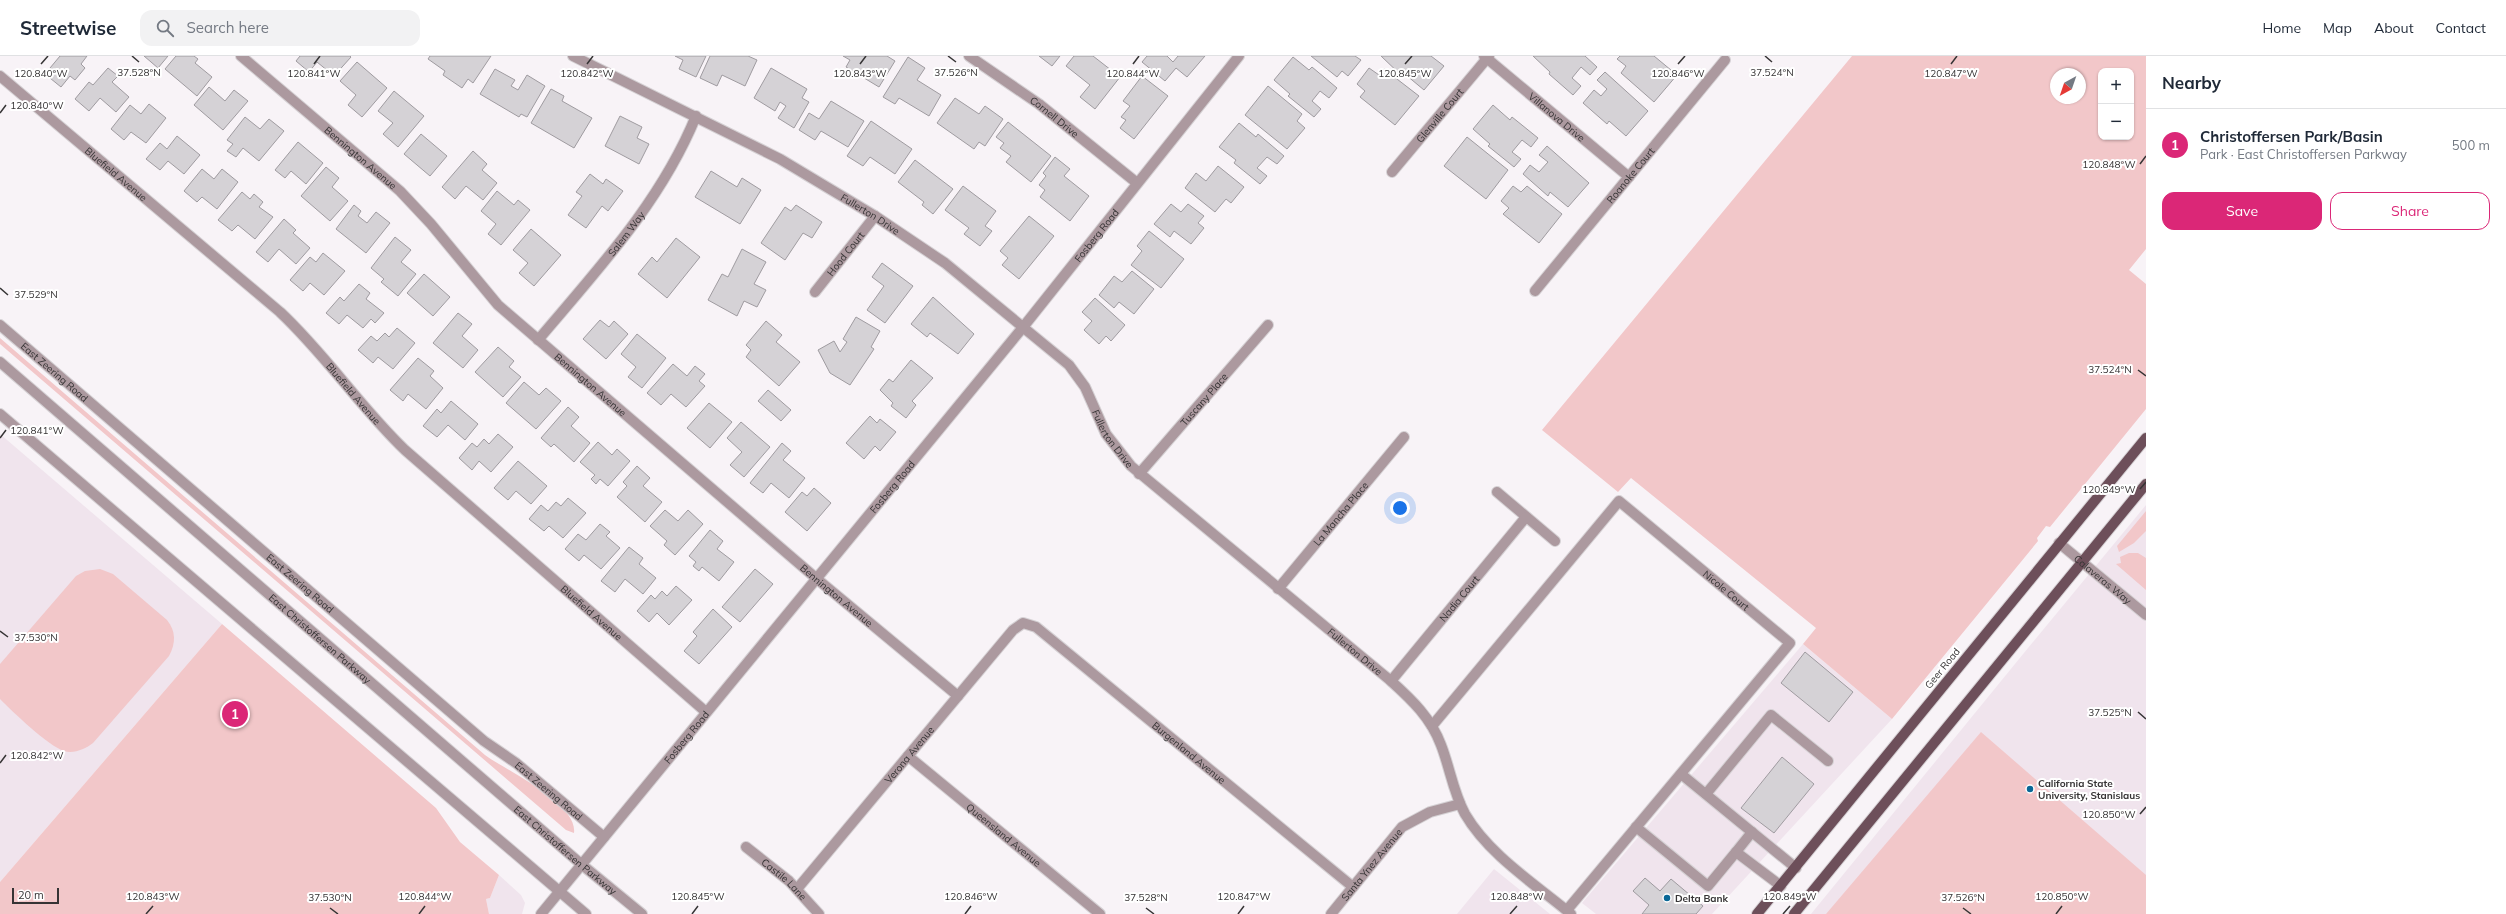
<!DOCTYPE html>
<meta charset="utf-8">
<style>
body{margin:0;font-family:Mulish,sans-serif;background:#f2f2f3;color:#1f2937}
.controls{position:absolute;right:12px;top:12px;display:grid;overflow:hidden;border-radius:8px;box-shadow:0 1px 3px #0004}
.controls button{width:36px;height:36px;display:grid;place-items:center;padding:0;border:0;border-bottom:1px solid #e0e1e3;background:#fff;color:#1f2937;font:20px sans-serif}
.compass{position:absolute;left:2050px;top:12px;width:36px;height:36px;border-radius:50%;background:#fff;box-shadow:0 1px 3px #0004;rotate:220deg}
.scale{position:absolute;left:12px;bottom:10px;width:47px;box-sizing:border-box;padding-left:4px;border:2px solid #363435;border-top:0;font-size:11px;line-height:14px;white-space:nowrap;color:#363435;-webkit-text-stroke:3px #fff;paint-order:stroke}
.you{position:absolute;left:1400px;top:452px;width:14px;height:14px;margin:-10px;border:3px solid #fff;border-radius:50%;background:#1a73e8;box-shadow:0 0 0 6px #1a73e833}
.badge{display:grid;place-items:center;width:26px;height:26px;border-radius:50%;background:#db2777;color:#fff;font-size:13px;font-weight:700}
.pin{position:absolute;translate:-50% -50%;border:2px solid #fff;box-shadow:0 1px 4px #0006}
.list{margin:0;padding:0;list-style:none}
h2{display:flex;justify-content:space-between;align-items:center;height:52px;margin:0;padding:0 16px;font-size:17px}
h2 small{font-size:13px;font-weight:400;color:#747a83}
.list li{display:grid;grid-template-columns:26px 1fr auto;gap:12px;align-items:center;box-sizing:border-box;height:72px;padding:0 16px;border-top:1px solid #e0e1e3}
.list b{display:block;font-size:15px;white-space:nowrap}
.list p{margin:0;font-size:13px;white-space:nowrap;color:#747a83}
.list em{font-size:13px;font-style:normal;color:#747a83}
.actions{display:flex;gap:8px;padding:12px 16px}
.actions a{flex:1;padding:9px 0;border:1px solid #db2777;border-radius:12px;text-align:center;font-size:14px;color:#db2777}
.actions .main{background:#db2777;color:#fff}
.icon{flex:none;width:22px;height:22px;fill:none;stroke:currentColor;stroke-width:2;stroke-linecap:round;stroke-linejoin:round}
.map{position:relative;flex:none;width:2146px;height:858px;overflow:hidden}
header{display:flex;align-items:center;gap:24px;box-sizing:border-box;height:56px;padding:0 20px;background:#fff;border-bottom:1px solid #e0e1e3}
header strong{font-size:19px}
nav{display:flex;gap:22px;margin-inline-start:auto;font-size:14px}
.search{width:280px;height:36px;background:#f2f2f3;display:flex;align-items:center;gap:10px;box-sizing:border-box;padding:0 14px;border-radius:12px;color:#747a83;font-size:15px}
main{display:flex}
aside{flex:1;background:#fff}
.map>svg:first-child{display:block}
.built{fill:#f0e4ed}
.green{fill:#f2c7c9;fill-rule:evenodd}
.building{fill:#d5d2d6;stroke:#9f9ba0}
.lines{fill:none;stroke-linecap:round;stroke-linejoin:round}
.minor-casing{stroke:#d5d1d4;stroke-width:12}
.major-casing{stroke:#d5d1d4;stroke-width:12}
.minor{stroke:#ac999f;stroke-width:10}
.major{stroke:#6d4f5a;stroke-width:10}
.ticks{fill:none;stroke:#363435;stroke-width:1.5}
.poi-dot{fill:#096796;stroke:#fff;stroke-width:1.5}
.labels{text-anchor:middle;stroke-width:4;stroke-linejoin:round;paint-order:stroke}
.street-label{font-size:10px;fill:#363435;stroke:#fff}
.poi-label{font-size:10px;font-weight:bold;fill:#363435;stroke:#fff;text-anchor:start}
.ticks-label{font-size:10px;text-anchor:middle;fill:#363435;stroke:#fff;stroke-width:4;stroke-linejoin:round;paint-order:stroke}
</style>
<header>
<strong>Streetwise</strong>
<div class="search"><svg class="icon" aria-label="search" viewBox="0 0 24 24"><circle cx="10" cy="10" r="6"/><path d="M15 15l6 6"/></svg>Search here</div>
<nav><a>Home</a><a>Map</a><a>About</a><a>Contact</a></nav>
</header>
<main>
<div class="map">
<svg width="2146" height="858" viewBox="0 0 2146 858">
<rect width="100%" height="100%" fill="#f8f3f7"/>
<g class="built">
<path d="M0,378L222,568L0,826Z"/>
<path d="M2146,449V858H1811L2028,592Z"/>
<path d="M1803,588L1892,663L1712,858H1596L1582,847Z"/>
<path d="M1494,813L1550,858H1457Z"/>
<path d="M499,819L521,839L525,847L522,858H489L486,843L490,842Z"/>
</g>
<g class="green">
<path d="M1852,0H2146V193L2129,214L2146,228V353L2050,471L2046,470L2037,482L2038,485L1892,663L1803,588L1816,572L1631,422L1618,436L1542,374ZM2101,15H2131V81H2101ZM2056,18H2080V42H2056Z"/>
<path d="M0,282L485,699C505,714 578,747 574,777L566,774L0,288Z"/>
<path d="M2146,455V475L2134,487L2119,496L2117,490Z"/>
<path d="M2129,497H2138L2146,502V534L2116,508L2121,507L2120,501Z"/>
<path d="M100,513L113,518L167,564C176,575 176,587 169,600L93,687C85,693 74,698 64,695C48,690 13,656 0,643V608L76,520L85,515Z"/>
<path d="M222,568L436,752L460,786L499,819L490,842L486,843L489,858H0V826Z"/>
<path d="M1981,676L2146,819V858H1826Z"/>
</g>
<g class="building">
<path d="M60,0H87L81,8L85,12L75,24L70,20L61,31L45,18Z"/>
<path d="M144,0H168L158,12Z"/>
<path d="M176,0H194L198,3L195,7L212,21L197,40L165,13Z"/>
<path d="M300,0H350L351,1L334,20L317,6L309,16L296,5Z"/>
<path d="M430,0H491L473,27L468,23L462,32L443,19L445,15L428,3Z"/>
<path d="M675,0H706L696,21L679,13L683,4Z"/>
<path d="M710,0H748L757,4L745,30L722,19L717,30L700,22Z"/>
<path d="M843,0H887L895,5L879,31L846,11L850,4Z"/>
<path d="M1039,0H1060L1052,10Z"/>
<path d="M1074,0H1093L1120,21L1095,53L1080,41L1090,29L1066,10Z"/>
<path d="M1147,0H1167L1173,6L1178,0H1205L1187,21L1176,12L1165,25L1142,6Z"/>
<path d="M1311,0H1355L1361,4L1348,20L1342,15L1337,21Z"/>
<path d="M1381,0H1431L1444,10L1424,34L1406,19L1404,22Z"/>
<path d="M1533,0H1585L1597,11L1590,19L1581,11L1572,22L1581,30L1573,39L1549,18L1550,16Z"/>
<path d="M1620,0H1654L1677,19L1654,46L1621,17L1626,10L1617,3Z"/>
<path d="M908,1L925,12L917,24L941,39L929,60L899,42L895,48L883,41Z"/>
<path d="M1293,1L1309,14L1312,11L1337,32L1329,42L1320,35L1312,45L1321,53L1314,61L1288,40L1290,38L1274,24Z"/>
<path d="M357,6L387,32L362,61L348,49L356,39L340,25Z"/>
<path d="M108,12L118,20L112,26L129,41L116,56L100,42L89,55L75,43L89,26L93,29Z"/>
<path d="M771,12L807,33L802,42L809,46L794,72L778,62L786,50L780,46L775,55L754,42Z"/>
<path d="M1369,12L1379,19L1384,13L1419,40L1395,69L1360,41L1365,35L1357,28Z"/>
<path d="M495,13L515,24L511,30L518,34L527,19L545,30L527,61L521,58L519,61L480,38Z"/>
<path d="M1605,16L1648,55L1626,80L1609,65L1607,68L1583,47L1594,34L1601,40L1607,33L1597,24Z"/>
<path d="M1142,20L1168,40L1134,83L1120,72L1126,64L1121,61L1130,50L1123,45Z"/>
<path d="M1268,30L1302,58L1297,65L1305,72L1287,93L1245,59Z"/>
<path d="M209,31L225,45L234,34L248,45L223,74L194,49Z"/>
<path d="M551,33L564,40L562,45L592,62L574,92L531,67Z"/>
<path d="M394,35L424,60L398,91L383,78L393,67L378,55Z"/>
<path d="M955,42L979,58L985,50L1003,63L985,90L979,86L974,93L937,67Z"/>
<path d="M831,45L864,65L848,91L821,75L815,84L799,74L809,57L819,63Z"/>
<path d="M149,48L166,62L146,87L131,76L124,84L111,73L130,49L141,58Z"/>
<path d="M1493,49L1510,64L1512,61L1538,82L1531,91L1522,84L1512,96L1521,103L1514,111L1488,90L1490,88L1473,73Z"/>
<path d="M620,60L642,71L637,82L649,88L639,108L605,90Z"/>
<path d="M245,61L260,73L269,63L284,75L259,105L243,92L236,101L227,95L233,88L227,84Z"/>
<path d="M871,65L912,93L895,118L870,101L863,110L847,100Z"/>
<path d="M1008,66L1051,100L1031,126L1006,106L1011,100L1000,92L1004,87L996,81Z"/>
<path d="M1239,67L1256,81L1258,78L1284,100L1277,108L1267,101L1257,112L1267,120L1260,128L1234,107L1236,104L1219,91Z"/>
<path d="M421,78L447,100L430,120L404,98Z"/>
<path d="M177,80L200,99L184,118L168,105L160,114L146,103L160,87L167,93Z"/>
<path d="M1467,81L1508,114L1486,143L1444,110Z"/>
<path d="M298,86L323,107L306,128L291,115L285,122L275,114Z"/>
<path d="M1547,90L1589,127L1568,151L1550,136L1548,140L1523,118L1530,109L1539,116L1548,106L1539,99Z"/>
<path d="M473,95L487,108L482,114L497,127L483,144L466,130L455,143L442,131Z"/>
<path d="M1055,101L1070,113L1064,120L1089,140L1070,165L1040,141L1045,134L1039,129L1046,120L1043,117Z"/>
<path d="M915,104L953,133L933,158L922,149L924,146L898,126Z"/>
<path d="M1218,110L1244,131L1231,147L1226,143L1215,156L1185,132L1196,117L1206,125Z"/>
<path d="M326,111L339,122L332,131L348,145L330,165L301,140Z"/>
<path d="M202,113L214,123L222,113L238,126L217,153L202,141L197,146L184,135Z"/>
<path d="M711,115L737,131L742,122L761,134L740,168L695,141Z"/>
<path d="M590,118L603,128L606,123L623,135L608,155L602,150L586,172L568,159L582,140L576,136Z"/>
<path d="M963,130L996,155L985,170L992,175L980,190L964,178L969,172L945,154Z"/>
<path d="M1513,130L1521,136L1527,130L1562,158L1539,187L1503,158L1509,152L1501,145Z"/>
<path d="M497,135L514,149L518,144L530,154L501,189L488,178L496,168L481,155Z"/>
<path d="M242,136L250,143L254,138L263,146L259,151L273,161L255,183L238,169L232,175L218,164Z"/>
<path d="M1171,148L1181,156L1188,148L1204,160L1198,167L1204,172L1191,188L1174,175L1170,181L1154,168Z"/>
<path d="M354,149L361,155L358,160L367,167L376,156L390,167L366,197L336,173Z"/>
<path d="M796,149L822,166L812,182L803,177L785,204L761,187L785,151L791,155Z"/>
<path d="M1029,160L1054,180L1019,223L1002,209L1008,202L1000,195Z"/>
<path d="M284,163L296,174L293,177L310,192L296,208L279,193L268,206L256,196Z"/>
<path d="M531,173L561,199L534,230L519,217L528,207L513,194Z"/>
<path d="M1149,175L1184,203L1161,232L1131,209L1142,195L1137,190Z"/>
<path d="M395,181L411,194L401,206L416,218L398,240L381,226L384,223L371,212Z"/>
<path d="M676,182L700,201L667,242L638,218L652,201L657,206Z"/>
<path d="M742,193L766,206L754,228L766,234L757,251L744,245L737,260L708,244L722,218L728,221Z"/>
<path d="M323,197L345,215L324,239L310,227L303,235L290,224L310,201L316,206Z"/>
<path d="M882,207L913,230L885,267L867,254L884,230L872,221Z"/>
<path d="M1132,215L1154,233L1134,258L1119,246L1114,252L1099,239L1114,220L1122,226Z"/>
<path d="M424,218L450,241L433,260L407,237Z"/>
<path d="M359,228L370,237L366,243L384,257L375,267L371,263L363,272L347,259L339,268L326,257L340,241L344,245Z"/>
<path d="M933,241L974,278L958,298L930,277L927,281L911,268Z"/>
<path d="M1095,242L1125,269L1111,285L1106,280L1099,288L1084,274L1092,265L1082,256Z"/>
<path d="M458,257L472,268L462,280L478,294L463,312L433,287Z"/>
<path d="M856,261L880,275L871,291L874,293L850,329L830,317L818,294L834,285L840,296L847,286L843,283Z"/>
<path d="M600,264L609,271L614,265L628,278L606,303L583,283Z"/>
<path d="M766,265L782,279L776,286L800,306L779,330L746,301L751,294L746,289Z"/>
<path d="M397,272L415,287L393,313L378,301L373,307L358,294L371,280L377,285L385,277L389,281Z"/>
<path d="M637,278L666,302L642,332L628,321L636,311L621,298Z"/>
<path d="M498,291L514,305L509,311L521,321L503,341L475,316Z"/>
<path d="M418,302L434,315L430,320L443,332L426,353L408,338L403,345L390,334Z"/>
<path d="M911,304L933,322L912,345L916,349L906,362L891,350L893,347L880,334L889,323L893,326Z"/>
<path d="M673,308L687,320L695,310L705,318L699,325L705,330L686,351L671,338L661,349L647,337Z"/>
<path d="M524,326L539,339L546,332L561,345L536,373L506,347Z"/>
<path d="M768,334L791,354L781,365L758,345Z"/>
<path d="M451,345L478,368L465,384L448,369L437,381L423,370L437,353L441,357Z"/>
<path d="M709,347L732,366L710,392L687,372Z"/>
<path d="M568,351L579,361L571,370L590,387L574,406L554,388L551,391L541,382Z"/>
<path d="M870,360L877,367L880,363L896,376L880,395L875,390L864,403L846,387Z"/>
<path d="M741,366L770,391L744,421L730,409L742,396L727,382Z"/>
<path d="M498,378L513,391L491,416L479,405L472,414L459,402L472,387L477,391L484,383L489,388Z"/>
<path d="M598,386L612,399L617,393L630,405L608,430L600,423L596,428L591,423L595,419L580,406Z"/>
<path d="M782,387L791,395L783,404L805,422L789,442L771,427L763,437L750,427Z"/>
<path d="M518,405L547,430L531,448L516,435L508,444L494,432Z"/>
<path d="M637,410L650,422L643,430L662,446L645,466L617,441L627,430L623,426Z"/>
<path d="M814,432L831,447L807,475L785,456L802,436L807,440Z"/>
<path d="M568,442L586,457L563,482L549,470L544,475L529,463L541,449L548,455L556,446L561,450Z"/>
<path d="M665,454L678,465L688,454L703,468L675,499L664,489L667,485L650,470Z"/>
<path d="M600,468L610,476L606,480L620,492L601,513L584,499L579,505L565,493L578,478L586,484Z"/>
<path d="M710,474L723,485L717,493L734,506L719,525L702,511L699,515L693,510L696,506L689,500Z"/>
<path d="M629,491L643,502L639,508L656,522L643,538L625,523L615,536L601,525Z"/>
<path d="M755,513L773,528L740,566L722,551Z"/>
<path d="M676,530L692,544L669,569L657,557L649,566L637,555L651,539L655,543L662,535L667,540Z"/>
<path d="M713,553L732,571L699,608L684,595L697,580L693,576Z"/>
<path d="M1805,596L1853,636L1829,666L1781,627Z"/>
<path d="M1782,701L1814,728L1774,777L1741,752Z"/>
<path d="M1645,822L1660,835L1671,823L1703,850L1696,858H1642L1649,849L1633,835Z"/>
</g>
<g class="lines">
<g class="minor-casing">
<g id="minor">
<path id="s1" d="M241,0L400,135L431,168L498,249L817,523L958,640"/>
<path id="s2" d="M573,0L780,103L875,160L945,207L1069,309L1085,331L1106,378L1131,410L1391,625C1412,644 1431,662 1441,689C1450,712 1453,736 1465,758C1489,799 1535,828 1571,858"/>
<path id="s3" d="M969,0L1039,48L1137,127"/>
<path id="s4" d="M1484,0L1629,121"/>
<path id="s5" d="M0,20L280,256C326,299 360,351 405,394L706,656"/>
<path id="s6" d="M1392,116L1489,0"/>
<path id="s7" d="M1535,235L1725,4"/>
<path id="s8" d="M815,236L875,160"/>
<path id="s9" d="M0,269L484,685L516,707L604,781"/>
<path id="s10" d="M538,284C598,213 661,146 696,60"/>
<path id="s11" d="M0,306L581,808L642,858"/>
<path d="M0,358L586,858"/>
<path id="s12" d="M1139,418L1268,269"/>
<path d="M1497,436L1555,485"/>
<path id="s13" d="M2059,487L2146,559"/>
<path id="s14" d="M1278,533L1404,381"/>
<path id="s15" d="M1391,625L1526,461"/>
<path id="s16" d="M1432,670L1619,445L1790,587L1567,854"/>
<path id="s17" d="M908,700L1100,858"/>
<path d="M1681,718L1796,812"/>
<path d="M1706,738L1771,659L1828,705"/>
<path d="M1636,771L1708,830L1736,796L1781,830"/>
<path id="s18" d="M746,791L789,825L819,858"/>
<path d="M1736,796L1752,776"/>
<path id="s19" d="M797,833L1013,574L1023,567L1036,571L1353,831"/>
<path id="s20" d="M541,858L1024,270L1239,0"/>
<path id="s21" d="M1331,858L1402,771L1430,756L1460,748"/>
</g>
</g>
<g class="major-casing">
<g id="major">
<path d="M1757,858L2146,382"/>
<path d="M1794,858L2146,428"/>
</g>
</g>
<use href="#minor" class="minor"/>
<use href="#major" class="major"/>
</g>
<path class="ticks" d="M132,0L139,6M948,0L956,6M1765,0L1772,6M41,8L48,0M314,8L320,0M587,8L593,0M860,8L866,0M1133,8L1139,0M1405,8L1412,0M1678,8L1685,0M1951,8L1957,0M0,57L6,49M2140,108L2146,100M0,232L8,239M2138,314L2146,320M0,382L6,374M2140,433L2146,426M0,575L8,581M2138,656L2146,663M0,707L6,699M2140,758L2146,751M330,852L338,858M1146,852L1154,858M1963,852L1971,858M146,858L153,850M419,858L425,850M692,858L698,850M965,858L971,850M1238,858L1244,850M1510,858L1517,850M1783,858L1790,850M2056,858L2062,850"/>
<g class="poi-dot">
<circle cx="2030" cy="733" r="4"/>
<circle cx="1667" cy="842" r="4"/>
</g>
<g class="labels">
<g class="street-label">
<text dy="4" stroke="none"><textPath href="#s6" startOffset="74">Glenville Court</textPath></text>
<text dy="4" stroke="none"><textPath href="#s4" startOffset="95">Villanova Drive</textPath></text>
<text dy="4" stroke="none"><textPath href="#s3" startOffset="105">Cornell Drive</textPath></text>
<text dy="4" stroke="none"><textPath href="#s1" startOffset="157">Bennington Avenue</textPath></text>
<text dy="4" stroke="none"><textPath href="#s5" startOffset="152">Bluefield Avenue</textPath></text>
<text dy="4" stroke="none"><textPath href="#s7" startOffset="150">Roanoke Court</textPath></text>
<text dy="4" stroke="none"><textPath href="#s2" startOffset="337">Fullerton Drive</textPath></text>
<text dy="4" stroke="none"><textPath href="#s10" startOffset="138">Salem Way</textPath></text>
<text dy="4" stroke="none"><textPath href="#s20" startOffset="877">Fosberg Road</textPath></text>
<text dy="4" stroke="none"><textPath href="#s8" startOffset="49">Hood Court</textPath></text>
<text dy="4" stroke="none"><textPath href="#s9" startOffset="72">East Zeering Road</textPath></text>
<text dy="4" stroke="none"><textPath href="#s1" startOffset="481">Bennington Avenue</textPath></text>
<text dy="4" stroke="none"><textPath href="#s5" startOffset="476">Bluefield Avenue</textPath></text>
<text dy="4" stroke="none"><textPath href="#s12" startOffset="99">Tuscany Place</textPath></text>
<text dy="4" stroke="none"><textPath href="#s2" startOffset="673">Fullerton Drive</textPath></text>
<text dy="4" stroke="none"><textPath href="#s20" startOffset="553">Fosberg Road</textPath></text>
<text dy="4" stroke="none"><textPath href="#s14" startOffset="98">La Mancha Place</textPath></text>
<text dy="4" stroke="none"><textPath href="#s13" startOffset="57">Calaveras Way</textPath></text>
<text dy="4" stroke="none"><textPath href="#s9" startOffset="396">East Zeering Road</textPath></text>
<text dy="4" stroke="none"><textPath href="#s16" startOffset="432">Nicole Court</textPath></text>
<text dy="4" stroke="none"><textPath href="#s1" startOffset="805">Bennington Avenue</textPath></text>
<text dy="4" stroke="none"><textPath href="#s15" startOffset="107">Nadia Court</textPath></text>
<text dy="4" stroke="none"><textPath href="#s5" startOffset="800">Bluefield Avenue</textPath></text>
<text dy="4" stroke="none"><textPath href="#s11" startOffset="423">East Christoffersen Parkway</textPath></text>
<text dy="4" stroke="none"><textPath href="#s2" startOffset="997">Fullerton Drive</textPath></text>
<text transform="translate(1942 612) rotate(-51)" y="4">Geer Road</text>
<text dy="4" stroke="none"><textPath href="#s20" startOffset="229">Fosberg Road</textPath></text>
<text dy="4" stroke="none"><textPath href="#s19" startOffset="561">Burgenland Avenue</textPath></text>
<text dy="4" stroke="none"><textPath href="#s19" startOffset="175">Verona Avenue</textPath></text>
<text dy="4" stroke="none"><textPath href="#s9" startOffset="720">East Zeering Road</textPath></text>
<text dy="4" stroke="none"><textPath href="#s17" startOffset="124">Queensland Avenue</textPath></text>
<text dy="4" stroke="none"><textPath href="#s11" startOffset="747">East Christoffersen Parkway</textPath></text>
<text dy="4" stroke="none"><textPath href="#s21" startOffset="64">Santa Ynez Avenue</textPath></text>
<text dy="4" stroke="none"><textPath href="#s18" startOffset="50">Castile Lane</textPath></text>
</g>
<g class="poi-label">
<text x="2038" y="731">California State<tspan x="2038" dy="12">University, Stanislaus</tspan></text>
<text x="1675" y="846">Delta Bank</text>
</g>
</g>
<g class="ticks-label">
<text x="139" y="20">37.528°N</text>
<text x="956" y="20">37.526°N</text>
<text x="1772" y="20">37.524°N</text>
<text x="41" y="21">120.840°W</text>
<text x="314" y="21">120.841°W</text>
<text x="587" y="21">120.842°W</text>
<text x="860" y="21">120.843°W</text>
<text x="1133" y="21">120.844°W</text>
<text x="1405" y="21">120.845°W</text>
<text x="1678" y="21">120.846°W</text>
<text x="1951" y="21">120.847°W</text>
<text x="37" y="53">120.840°W</text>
<text x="2109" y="112">120.848°W</text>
<text x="36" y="242">37.529°N</text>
<text x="2110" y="317">37.524°N</text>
<text x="37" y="378">120.841°W</text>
<text x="2109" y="437">120.849°W</text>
<text x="36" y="585">37.530°N</text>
<text x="2110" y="660">37.525°N</text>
<text x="37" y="703">120.842°W</text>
<text x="2109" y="762">120.850°W</text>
<text x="153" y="844">120.843°W</text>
<text x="425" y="844">120.844°W</text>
<text x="698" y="844">120.845°W</text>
<text x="971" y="844">120.846°W</text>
<text x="1244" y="844">120.847°W</text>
<text x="1517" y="844">120.848°W</text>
<text x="1790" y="844">120.849°W</text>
<text x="2062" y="844">120.850°W</text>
<text x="330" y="845">37.530°N</text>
<text x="1146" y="845">37.528°N</text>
<text x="1963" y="845">37.526°N</text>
</g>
</svg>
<div class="controls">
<button>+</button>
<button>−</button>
</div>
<svg class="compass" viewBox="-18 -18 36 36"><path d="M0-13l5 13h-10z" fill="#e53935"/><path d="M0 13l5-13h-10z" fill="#747a83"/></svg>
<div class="scale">20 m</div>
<div class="you"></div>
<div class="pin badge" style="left:235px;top:658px">1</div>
</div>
<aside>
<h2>Nearby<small></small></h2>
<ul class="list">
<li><span class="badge">1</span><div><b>Christoffersen Park/Basin</b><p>Park · East Christoffersen Parkway</p></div><em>500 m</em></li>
</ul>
<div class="actions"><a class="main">Save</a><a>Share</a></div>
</aside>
</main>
